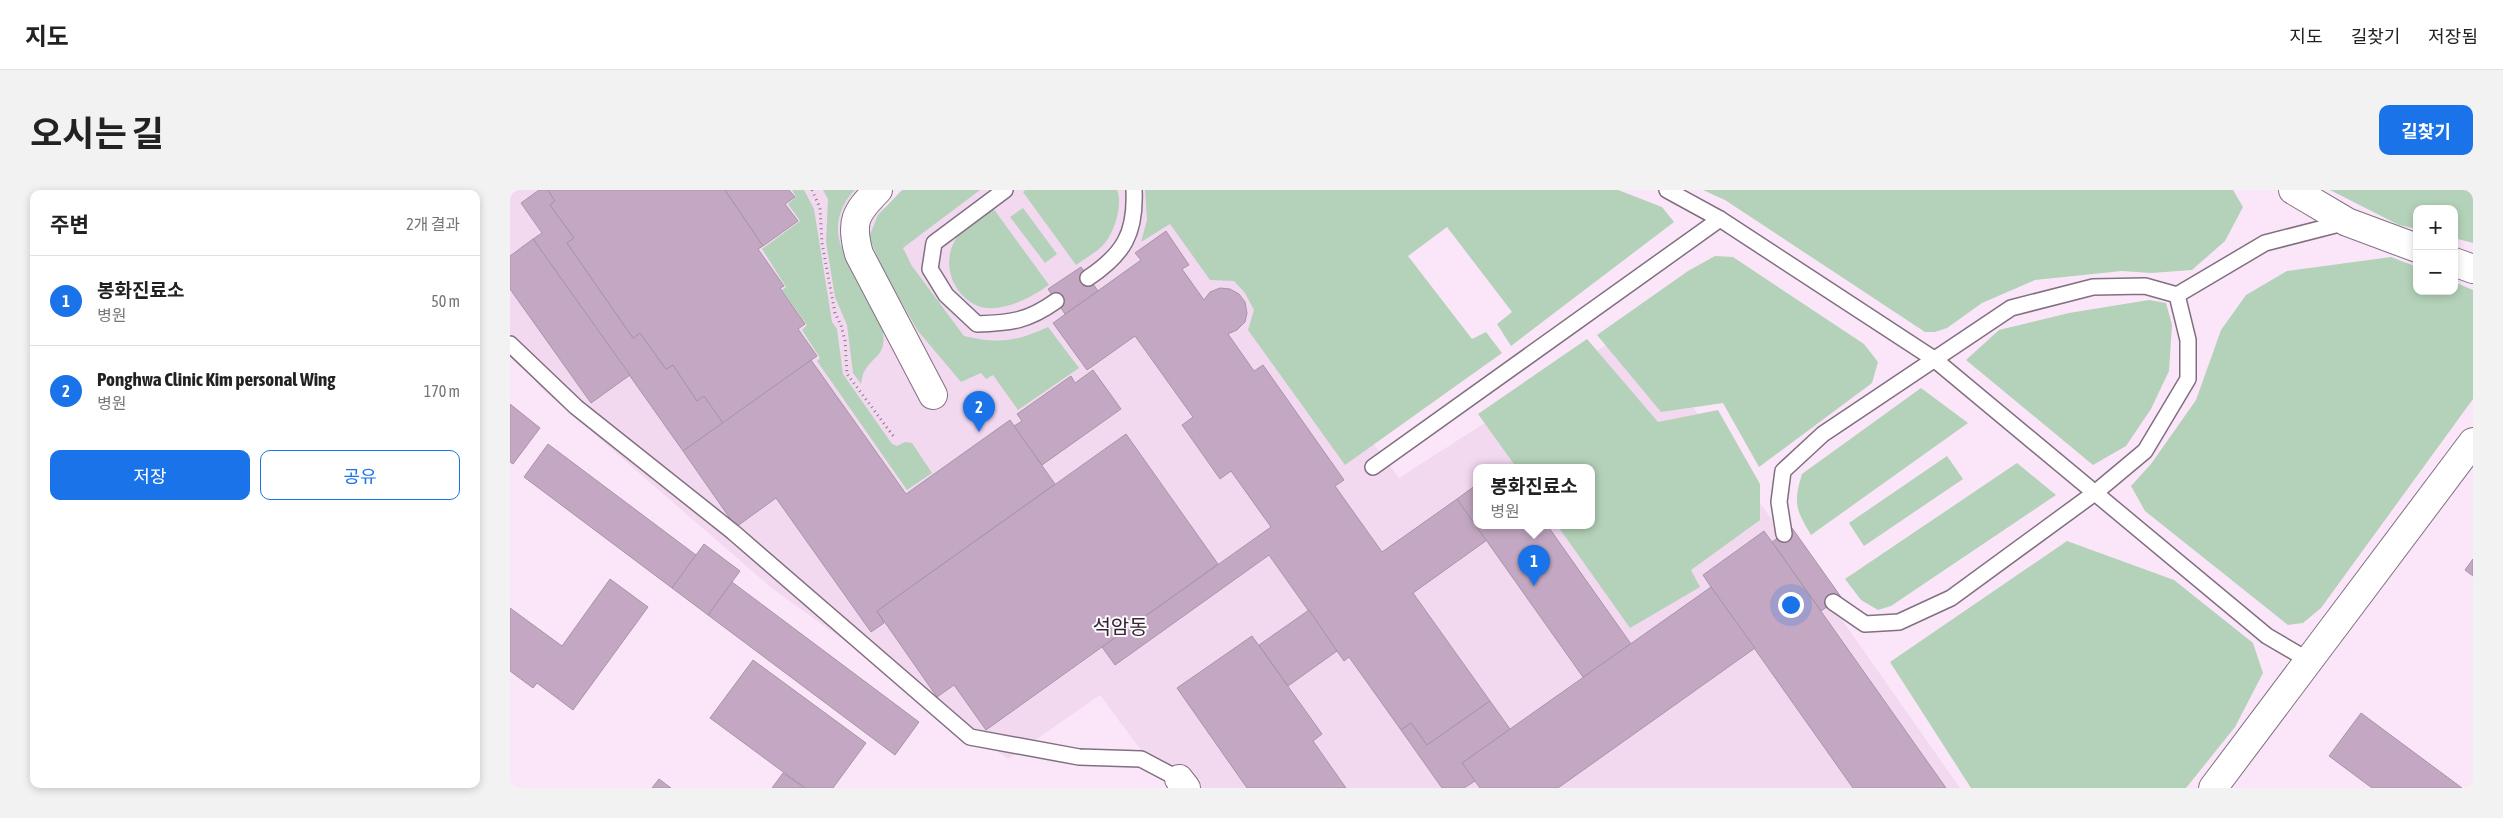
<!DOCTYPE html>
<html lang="ko">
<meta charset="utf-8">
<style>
body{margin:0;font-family:"Asap Condensed","Noto Sans KR",sans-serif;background:#f2f2f2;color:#222}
.controls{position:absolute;right:15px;top:15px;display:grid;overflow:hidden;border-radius:10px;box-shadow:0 2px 8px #0003}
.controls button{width:45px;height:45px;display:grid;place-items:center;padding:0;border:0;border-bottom:1px solid #e0e0e0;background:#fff;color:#222;font:25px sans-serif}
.you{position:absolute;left:1280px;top:414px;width:18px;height:18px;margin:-12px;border:4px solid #fff;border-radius:50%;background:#1a73e8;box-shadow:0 0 0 8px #1a73e833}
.badge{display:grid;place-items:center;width:32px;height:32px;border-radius:50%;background:#1a73e8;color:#fff;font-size:16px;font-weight:700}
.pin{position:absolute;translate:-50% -41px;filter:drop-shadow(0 1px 2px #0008)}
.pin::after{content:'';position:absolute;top:26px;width:18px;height:15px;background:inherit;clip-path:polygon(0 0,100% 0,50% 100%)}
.popup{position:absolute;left:963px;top:274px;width:122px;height:65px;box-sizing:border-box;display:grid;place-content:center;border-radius:10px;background:#fff;filter:drop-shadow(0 1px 4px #0005);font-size:16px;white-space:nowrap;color:#767676}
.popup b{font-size:19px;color:#222}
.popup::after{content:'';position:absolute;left:50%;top:100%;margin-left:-10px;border:10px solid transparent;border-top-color:#fff}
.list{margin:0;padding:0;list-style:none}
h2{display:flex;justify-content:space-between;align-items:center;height:65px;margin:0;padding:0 20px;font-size:21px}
h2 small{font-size:16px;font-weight:400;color:#767676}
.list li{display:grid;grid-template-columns:32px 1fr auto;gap:15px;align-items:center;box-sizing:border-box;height:90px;padding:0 20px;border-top:1px solid #e0e0e0}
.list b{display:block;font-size:19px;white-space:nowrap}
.list p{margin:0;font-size:16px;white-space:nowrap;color:#767676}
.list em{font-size:16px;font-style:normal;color:#767676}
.actions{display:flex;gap:10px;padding:15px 20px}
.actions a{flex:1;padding:11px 0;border:1px solid #1a73e8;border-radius:10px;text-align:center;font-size:18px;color:#1a73e8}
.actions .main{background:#1a73e8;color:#fff}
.map{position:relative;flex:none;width:1963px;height:598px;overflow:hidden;border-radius:10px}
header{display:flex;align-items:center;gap:30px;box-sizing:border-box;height:70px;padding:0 25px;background:#fff;border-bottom:1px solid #e0e0e0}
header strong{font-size:24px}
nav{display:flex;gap:28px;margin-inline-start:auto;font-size:18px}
.intro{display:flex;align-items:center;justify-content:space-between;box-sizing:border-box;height:120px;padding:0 30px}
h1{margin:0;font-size:35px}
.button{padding:12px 22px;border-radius:10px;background:#1a73e8;color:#fff;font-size:18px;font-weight:700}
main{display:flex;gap:30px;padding:0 30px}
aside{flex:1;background:#fff;border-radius:10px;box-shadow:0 2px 8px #0003}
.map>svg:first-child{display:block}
.built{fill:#f2d9f0;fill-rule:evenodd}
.green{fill:#b4d2b9}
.building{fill:#c4a8c3;stroke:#a795a6}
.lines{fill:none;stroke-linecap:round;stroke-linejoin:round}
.lane-casing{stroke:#817080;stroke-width:18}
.street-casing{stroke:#817080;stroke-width:30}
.path{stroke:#877a86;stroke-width:3;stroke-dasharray:1 4;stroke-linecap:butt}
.lane{stroke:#fff;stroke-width:15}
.street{stroke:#fff;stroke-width:28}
.labels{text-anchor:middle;stroke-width:4;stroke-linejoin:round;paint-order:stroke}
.quarter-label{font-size:20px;fill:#322431;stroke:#fdf9fd}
</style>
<header>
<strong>지도</strong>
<nav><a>지도</a><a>길찾기</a><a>저장됨</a></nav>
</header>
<div class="intro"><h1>오시는 길</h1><a class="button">길찾기</a></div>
<main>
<aside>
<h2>주변<small>2개 결과</small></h2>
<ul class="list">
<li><span class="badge">1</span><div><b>봉화진료소</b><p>병원</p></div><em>50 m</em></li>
<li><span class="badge">2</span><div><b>Ponghwa Clinic Kim personal Wing</b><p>병원</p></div><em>170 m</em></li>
</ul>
<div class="actions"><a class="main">저장</a><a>공유</a></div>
</aside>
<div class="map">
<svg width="1963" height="598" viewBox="0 0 1963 598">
<rect width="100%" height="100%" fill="#fae6f8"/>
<path class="built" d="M0,0H361L393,43L455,0H658L725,68L889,288L1126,136L1450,598H659L590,505L498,569L263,399L30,197L0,158ZM966,277H1082V335H966Z"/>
<g class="green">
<path d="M282,0H294L304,19L322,132L327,139L333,184L382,254L387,256L395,252L402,253L422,283L397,300L307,171L310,168L292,140L297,135L272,100L276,97L252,59L290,31L278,14L286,7Z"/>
<path d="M313,0H345C334,10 327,27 328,42C331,70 360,114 373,141C376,167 365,163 354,182C352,185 352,190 351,194L343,183L337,135L325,107L316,52L318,9Z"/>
<path d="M392,0H470L393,58L402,76L454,146C489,154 505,152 538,137L569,178L508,220L483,185L476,189L471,183L451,192L408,141L374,82L359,47L368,25Z"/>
<path d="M515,0H607C613,14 605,41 595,53C588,62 575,68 566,75L513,2Z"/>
<path d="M635,0H1108L1152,17L1164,32L1001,156L987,134L1002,122L937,37L898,66L962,149L976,142L992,163L835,275L738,140L744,120L735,103L724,91L700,90L660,34L631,52L637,30Z"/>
<path d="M1193,0H1723L1733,17L1715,51L1682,80L1641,83L1612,81L1525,90L1472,113L1437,138L1425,142H1415L1215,10Z"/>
<path d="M1820,0H1963V53L1944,48V19H1907V39L1889,35Z"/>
<path d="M483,18L539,95C522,107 493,123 471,117C442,107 430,72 447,47C455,36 473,27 483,18Z"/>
<path d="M513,18L547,64L535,73L500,27Z"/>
<path d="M1205,66L1223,67L1354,154L1368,172L1362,193L1249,277L1213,213L1151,222L1087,145L1178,81Z"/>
<path d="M1881,67L1907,77V101H1944V92L1963,100V209L1811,418L1793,433L1778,435L1635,321L1621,296L1641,274L1686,210L1711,140L1736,105L1777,81Z"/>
<path d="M1639,110L1656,113L1662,135L1659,181L1641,219L1616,256L1583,275L1456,170L1489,140L1559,123Z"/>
<path d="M1077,149L1148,232L1208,220L1250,294V330L1181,380L1190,397L1120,438L1047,335H1082V277H1006L968,224Z"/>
<path d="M1411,198L1458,233L1301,345C1286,320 1283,313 1292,284Z"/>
<path d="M1437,266L1453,289L1354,356L1339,333Z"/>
<path d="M1507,273L1546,305L1381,416L1368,420L1351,410L1335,389Z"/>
<path d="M1557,351L1664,390L1743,453L1753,483L1725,537L1676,598H1461L1380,472Z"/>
</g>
<g class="building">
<path d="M29,0H38L45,11L40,15L64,48L57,53L123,148L130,143L156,179L163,175L187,211L194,206L213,233L173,261L23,49L32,43L11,13Z"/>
<path d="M38,0H215L253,56L248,59L274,96L270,98L295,134L288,139L307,166L213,233L194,206L187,211L163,175L156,179L130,143L123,148L57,53L64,48L40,15L45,11Z"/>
<path d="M215,0H279L285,7L275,14L288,31L253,56Z"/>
<path d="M656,41L679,75L672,79L694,110L700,102L710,98L720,99L729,104L735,112L737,123L735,132L727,140L718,144L744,181L753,175L834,290L825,296L872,362L947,309L977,350L903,403L980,511L917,555L901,533L891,540L839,467L834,471L759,365L605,475L592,457L761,337L721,281L710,289L672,235L683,227L625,146L577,180L543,133L631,70L625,63Z"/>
<path d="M23,49L120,185L81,213L0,99V66Z"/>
<path d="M571,77L588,101L555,124L538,99Z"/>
<path d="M301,170L396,304L500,230L545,294L367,421L374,433L361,442L266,308L226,337L173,261Z"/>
<path d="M583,180L611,219L532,275L504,236L512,231L507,224L561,186L565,193Z"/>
<path d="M0,214L30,238L3,274L0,272Z"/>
<path d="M616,244L708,374L476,540L444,495L427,507L367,421Z"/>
<path d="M38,254L186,365L162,398L14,287Z"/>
<path d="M966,295V335H1037L1121,454L1073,487L947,309Z"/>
<path d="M1282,338L1331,407L1311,421L1262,352Z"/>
<path d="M1254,341L1262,352L1436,598H1343L1201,397L1193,385Z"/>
<path d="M194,354L230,381L198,425L162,398Z"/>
<path d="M1963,369V386L1955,380Z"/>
<path d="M100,389L138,417L63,520L27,493L23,498L0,481V418L52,456Z"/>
<path d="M222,392L409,532L385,565L198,425Z"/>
<path d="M1201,397L1245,458L1048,598H970L952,573Z"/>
<path d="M799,420L827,461L778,496L749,455Z"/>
<path d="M742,446L812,544L803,551L836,598H737L667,498Z"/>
<path d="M243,470L356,553L323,598H295L200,528Z"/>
<path d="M980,511L1000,539L952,573L965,591L954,598H932L891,540L901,533L917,555Z"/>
<path d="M1851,523L1952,598H1862L1819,566Z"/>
<path d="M273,583L295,598H262Z"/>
<path d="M149,589L161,598H142Z"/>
</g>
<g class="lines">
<g class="lane-casing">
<g id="lane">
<path d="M495,0L424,53L420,79L436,105L467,134C501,133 518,131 546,111"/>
<path d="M1157,0L1210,29L1424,169L1757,446L1798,470"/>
<path d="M578,88C614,64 626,43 624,0"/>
<path d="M1667,105L1755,53L1837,32"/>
<path d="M0,154L66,217L223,342L460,547L569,567L631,569L669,589"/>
<path d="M863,277L1210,29"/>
<path d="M1274,344L1269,312L1273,281L1313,244L1501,118L1583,97L1635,96L1667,105L1678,150V189L1635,261L1586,302L1441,408L1389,432L1355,434L1323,412"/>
</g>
</g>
<g class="street-casing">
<g id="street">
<path d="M368,0C345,23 340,32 349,64L423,205"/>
<path d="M1783,0L1837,32L1907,58"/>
<path d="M1944,72L1963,79"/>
<path d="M669,589L676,598"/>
<path d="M1703,598L1963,252"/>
</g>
</g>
<path class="path" d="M302,0L310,18L312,53L325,123L331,135L335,151L337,184L384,247"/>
<use href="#lane" class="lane"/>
<use href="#street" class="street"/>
</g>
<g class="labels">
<g class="quarter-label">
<text x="610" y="444">석암동</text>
</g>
</g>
</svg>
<div class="controls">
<button>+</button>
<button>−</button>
</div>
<div class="you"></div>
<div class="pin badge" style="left:1024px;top:396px">1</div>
<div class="popup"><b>봉화진료소</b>병원</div>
<div class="pin badge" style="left:469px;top:242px">2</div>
</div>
</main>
